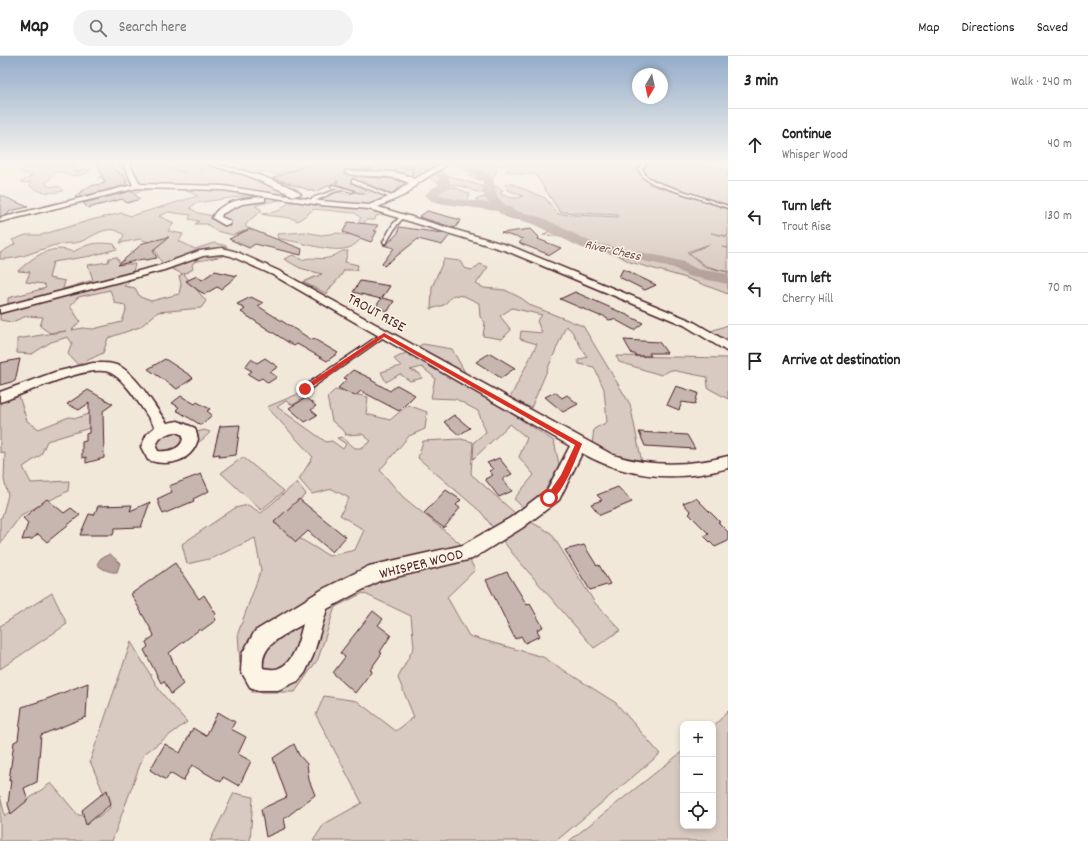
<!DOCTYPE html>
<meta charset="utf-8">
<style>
body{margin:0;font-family:Dekko,sans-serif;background:#f2f2f2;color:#222}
.controls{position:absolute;right:12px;bottom:12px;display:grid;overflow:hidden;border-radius:8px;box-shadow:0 2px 6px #0003}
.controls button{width:36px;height:36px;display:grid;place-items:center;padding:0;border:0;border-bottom:1px solid #e0e0e0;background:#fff;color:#222;font:20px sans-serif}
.compass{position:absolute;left:632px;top:12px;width:36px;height:36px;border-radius:50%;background:#fff;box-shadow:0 2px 6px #0003;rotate:189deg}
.stop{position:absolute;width:12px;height:12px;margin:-9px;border:3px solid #d93025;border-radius:50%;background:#fff}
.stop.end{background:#d93025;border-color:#fff;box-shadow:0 1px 4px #0008}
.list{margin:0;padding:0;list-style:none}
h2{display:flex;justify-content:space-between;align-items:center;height:52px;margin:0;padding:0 16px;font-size:17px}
h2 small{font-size:13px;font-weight:400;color:#767676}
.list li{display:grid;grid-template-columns:26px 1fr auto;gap:12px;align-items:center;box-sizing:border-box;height:72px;padding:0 16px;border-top:1px solid #e0e0e0}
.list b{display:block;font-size:15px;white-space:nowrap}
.list p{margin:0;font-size:13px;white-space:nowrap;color:#767676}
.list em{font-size:13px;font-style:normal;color:#767676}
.icon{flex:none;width:22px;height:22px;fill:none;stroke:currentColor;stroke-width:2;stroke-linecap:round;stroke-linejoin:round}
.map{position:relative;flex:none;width:728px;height:785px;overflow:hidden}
header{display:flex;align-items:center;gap:24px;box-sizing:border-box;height:56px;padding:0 20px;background:#fff;border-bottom:1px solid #e0e0e0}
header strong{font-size:19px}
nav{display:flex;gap:22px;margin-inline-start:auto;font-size:14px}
.search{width:280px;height:36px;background:#f2f2f2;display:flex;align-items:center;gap:10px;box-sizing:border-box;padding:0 14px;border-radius:22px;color:#767676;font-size:15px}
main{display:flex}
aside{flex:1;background:#fff}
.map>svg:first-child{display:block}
.green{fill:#d8cac0;stroke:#917476;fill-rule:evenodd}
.water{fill:#b6a19c;stroke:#8b6d6f}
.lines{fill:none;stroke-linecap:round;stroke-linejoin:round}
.river{fill:#b6a19c;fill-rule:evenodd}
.building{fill:#c7b6af;stroke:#4a1f2b}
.lane-casing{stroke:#4a1f2b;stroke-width:3}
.street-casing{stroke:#4a1f2b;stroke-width:3}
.lane{fill:#fcf5e5;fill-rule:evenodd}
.street{fill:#fcf5e5;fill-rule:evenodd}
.route{fill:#d93025}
.labels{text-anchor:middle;stroke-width:3;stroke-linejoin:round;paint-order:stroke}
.far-water-label{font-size:13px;font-style:italic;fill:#704c53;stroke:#fcf5e5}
.street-label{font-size:15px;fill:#4a1f2b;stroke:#fcf5e5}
</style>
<header>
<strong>Map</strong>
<div class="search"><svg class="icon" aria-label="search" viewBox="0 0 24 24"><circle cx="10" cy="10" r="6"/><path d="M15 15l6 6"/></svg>Search here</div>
<nav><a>Map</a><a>Directions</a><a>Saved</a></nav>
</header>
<main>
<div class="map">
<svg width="728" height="785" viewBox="0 0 728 785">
<rect width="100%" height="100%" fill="#f1e8da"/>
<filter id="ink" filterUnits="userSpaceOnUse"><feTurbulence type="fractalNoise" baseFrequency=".025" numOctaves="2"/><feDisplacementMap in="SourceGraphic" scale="8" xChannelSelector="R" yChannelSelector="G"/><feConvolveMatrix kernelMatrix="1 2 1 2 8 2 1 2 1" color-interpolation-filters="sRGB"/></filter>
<g filter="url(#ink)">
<g class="green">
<path d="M37,107H73L76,109L75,116L86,113L91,114C82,120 69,123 61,115L54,117L46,127L47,130L60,131L63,135C50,138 40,137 30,130L31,127L21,126L32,120L19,115Z"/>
<path d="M117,107H164V111L171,114L186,116L166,111L165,107H194L203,113L198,115L213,111L247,119L294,139L284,140L251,134L169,133L173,130L164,129L160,133C143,133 125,139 107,141L103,136L123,126L139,124L126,117L115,121L98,122L102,118L121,113Z"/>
<path d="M251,107H285L323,120L296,119L285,115L276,119L266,115L258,116L264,120L261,123L240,116V113L246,112L244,109Z"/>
<path d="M378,107L395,108L394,114L408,121L411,116L419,115L418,113L424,112L401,107H445L435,115L484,131L495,130L503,134L500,138C507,141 516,144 523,140L506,133L508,131L505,129L510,127L545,142L558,158L618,161V159L560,156L535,118H522L506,115L513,110L510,108L501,110L494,107H552L555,110L572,107L584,110L581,107H639L636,113L633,114C640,115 646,122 652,126L648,128L728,152V180L711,177L728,181V192L722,191L728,192V216L706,210L689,197L710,188L687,196L705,211L728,216V238L686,222L630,206L600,189L599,191L593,190L579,183L543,179L550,174L537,168L544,165L537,162C523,166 501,164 494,149L477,147L476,143L485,141V137C477,137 474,135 467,132C452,126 439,132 426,119L414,124L380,119L384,124L369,122L370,118L377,116L373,115L375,111L380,112L382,110L374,108Z"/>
<path d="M453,107C467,107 486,104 497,115L492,123L480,124L469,120L472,117Z"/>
<path d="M646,107H703L704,109C711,111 721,111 728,114V150L651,125L642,115V111Z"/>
<path d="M454,131L470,138L467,144L468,146L444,143L434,139C440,132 446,132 454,131Z"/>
<path d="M188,132L222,133L258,138L196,147L190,152L198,157L213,160C227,138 260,139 283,143C273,146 265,146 255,150L262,154C256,160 249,163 245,170L250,173L233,179L216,175L207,168H195L199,165L189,163L191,159L168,156L159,160L174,167L168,175L183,178L179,185L195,193L214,187L227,190L223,200L194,206L192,209L193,213L184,218L206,245L201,252L158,256L140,271L108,282L103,297L78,309L68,298L72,287L68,281L51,286L32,298L17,297V283L66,275L50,277L40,270L43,261L27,260L12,266L0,264V256L8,253V242L46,232L44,228L26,226L30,216L18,215C33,201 52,187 73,196C89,187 95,186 114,188L117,193L91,200L53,206L49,222L65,225L63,233L93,224L88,209L108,206L109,202L117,201L120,208H135L131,223L124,230L135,232L140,241L151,245L179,238L181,228L179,220L183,218L163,209L151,187L140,183L120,187L124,179C109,166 95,180 82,185C75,188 67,187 60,188C40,192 22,204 0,203V197L15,188L12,184L26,179H41L91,164L122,157L131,160L198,140L184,134ZM110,234L115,247L125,249L126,254L122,266L93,273L83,272L72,274L80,265L70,250L78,241Z"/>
<path d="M372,135L390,142L383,145L381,151L370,152L386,158L376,160L375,164H366L358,178L361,183C358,186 354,189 351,191C333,199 298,184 278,183L277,178L305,176L321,179L338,177L349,179L361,162L355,157L314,153L298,165C286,159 274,162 262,158L279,155C288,142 307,145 321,146L318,143L338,136L348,139L356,136L364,139Z"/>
<path d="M343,195H348L345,206L358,209L357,214H344C340,224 331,228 327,238L303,226L322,218L300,212L284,203L293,199L302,204C311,200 318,204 328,202C333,201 338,197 343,195Z"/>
<path d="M444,203L460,205L464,212L472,214L480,208L488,211L476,228L484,232L505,234L521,242L532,250L583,270L630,348L642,407L613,399L592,388L594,373L607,366L604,333L594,311L579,308L578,304L587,301L571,274L566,270L531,352L510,342L537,288L520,283L521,275L542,277L537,265L542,259L512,252L500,260L511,274L502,283L483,280L485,266L480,261L479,247L464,240L453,239L444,249L431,253L432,231Z"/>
<path d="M728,269V282L722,283L711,275Z"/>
<path d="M423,288L452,293L467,320L483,339L554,385L559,408L548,432L525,453L514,443L534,419L519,401L527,382L510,368L473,403L474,386L486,376L478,355L456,343L431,342L435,322L422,311L410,314L419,317L422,322L410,325L400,318L386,326L381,316L401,310L394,303Z"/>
<path d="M616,300L728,302V343L708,332L707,321L671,314L661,319L619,306Z"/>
<path d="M17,334L27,365L39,373L69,361L77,362L95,356L93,371L47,385L41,399L23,411L31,427L69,425L68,435L21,459L0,488V462L2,461L8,439L4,424L5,397L0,396V339Z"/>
<path d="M335,334L368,341L366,358L390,364L408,349L427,356L425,373L409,380L380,414L403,441L462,489L475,514L447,541L469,580L543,601L616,647L660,698L556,785H313L324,768L362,747L316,659L324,640L357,645L396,675L414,661L398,622L414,591L411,560L363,537L335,551L318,603L295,636H252L240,607L238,577L261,514L255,482L213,502L187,508L182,488L235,452L248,449L261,457L297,426L306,438L274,467L329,500L355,494L364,474L340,459L349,442L332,433L312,438L299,423L313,401L267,351L298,338L306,341L293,349L286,345L277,351L326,386L332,385L343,393L346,388L337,382L342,381L355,392H361L371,385L362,378L345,379L346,377L332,365L327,341Z"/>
<path d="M171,373L188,379L204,374L210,376C201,388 191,386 186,403L169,408L164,400L155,398L154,384Z"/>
<path d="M461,383L473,386L471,418L516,458L551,477L595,547L621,574L594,592L513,498L481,456L418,402L423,385Z"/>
<path d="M243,401L284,435L261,454L221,417Z"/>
<path d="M52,537L67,568L0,613V570Z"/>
<path d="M131,586L160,635L187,666L144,698L112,785H0V740L5,760L51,727L78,759L98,761L110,752L90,705Z"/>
<path d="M728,655V785H569L683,695V770H713V671Z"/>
<path d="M234,737L253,741L250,785H210Z"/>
</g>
<path class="water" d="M110,498L120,507L117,516C111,517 101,513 97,508L101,502Z"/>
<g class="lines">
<path class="river" d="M394,107C413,106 437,104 449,121L450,131L438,138L454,143L489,147C483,141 482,133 483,125L474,118L451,107C467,106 480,112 493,122L497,141L505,149L517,155L543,162L591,186L660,200L684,206L697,213L728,218V228L688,220L674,212L658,208L582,192L533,168L509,161L498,155L444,148L432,145L425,139L431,133L438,129L439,122C425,108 401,115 394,107Z"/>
</g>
<g class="building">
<path d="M97,107H106L126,122V129L76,142L75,140L90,130L105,127Z"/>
<path d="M314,107L372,111L371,114H345L344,117L353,120L393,123L405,127L391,138L352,122L351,127L368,134L362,137L355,136L354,134L336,128L338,125L315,136L273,122Z"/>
<path d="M398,111L414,113L412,115L414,116L410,120L395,115Z"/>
<path d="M131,135L140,143L127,147L122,143L88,152L83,147Z"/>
<path d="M0,139L28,151L10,155L7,159L0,160Z"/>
<path d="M427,155L461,164L455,172L419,161Z"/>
<path d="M348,166L378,169L374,175H377L371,186L343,176Z"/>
<path d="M399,171L442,177L450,179L442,189L418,183L384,210L382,208L394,192L383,189L387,188L398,177Z"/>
<path d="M250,173L302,193L301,199L255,188L249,192L229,183Z"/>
<path d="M531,173L539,181L538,183L561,192L550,199L519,187L523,183L501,177Z"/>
<path d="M169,181L153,194L157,202L146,204L143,203L118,209L143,187Z"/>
<path d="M623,213L656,229L645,234L619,221Z"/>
<path d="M215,215L237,220L221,233L217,231L205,238L199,235L186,225L197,220L202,224Z"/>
<path d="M360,225L390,230L382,242L394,245L388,255L375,252L381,243L353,236Z"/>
<path d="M575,236L627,259L643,267L634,274L614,263L609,264L602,259L600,260L560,243Z"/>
<path d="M251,241L263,247L258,250L312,284L314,283L338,297L327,305L297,288L294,290L241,256L245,253L237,248Z"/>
<path d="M624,284L659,286L667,297H649L651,300H636L635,298H632Z"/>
<path d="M490,297L515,312L501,322L476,306Z"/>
<path d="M265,302L278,311L270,316L277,321L268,327L262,322L258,324L248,318L252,315L245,311L251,303L257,307Z"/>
<path d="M20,303L15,325L0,329V307Z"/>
<path d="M165,303L191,320L193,322L177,333L148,313Z"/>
<path d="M353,314L372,323L371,324L390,335L397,329L415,339L399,355L361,335L355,340L338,332L347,323L344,322Z"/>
<path d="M676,330L698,337L695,348L682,346L679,354L667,349Z"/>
<path d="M88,334L113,348L103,355L104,402L86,407V401L82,402V386L86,385V378L89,377V347L79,354L67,348Z"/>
<path d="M555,336L562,342L567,339L578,348L563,356L545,341Z"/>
<path d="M181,340L195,348L197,346L210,353L207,355L212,359L201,369L176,354L179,351L172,347Z"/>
<path d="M306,342L316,350L311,354L317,359L305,366L289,352Z"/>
<path d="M454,359L470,372L459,379L444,366Z"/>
<path d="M240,369L236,399L219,401L220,398L213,399L220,370Z"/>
<path d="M639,376L687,379L695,393L645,390Z"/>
<path d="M499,402L512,418L502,423L512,435L499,441L485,423L493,419L489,415L493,413L487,407Z"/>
<path d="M201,418L209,435L193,443L194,445L163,458L157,443L172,436L169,430Z"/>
<path d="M618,431L632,446L600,459L591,448L602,444L597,439Z"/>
<path d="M446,434L461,444L456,449L460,452L444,472L424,457Z"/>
<path d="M696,442L720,466H718L728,476V485L715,491L704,480L709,478L689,458L691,456L683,447Z"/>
<path d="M47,443L64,457L71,452L80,459L47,486L38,478L32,483L22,484L28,467L23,462Z"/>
<path d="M299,443L346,481L332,496L308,475L296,486L274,466Z"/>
<path d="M150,446L141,471L115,472L113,479H80L89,458L94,459L98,450L132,449L130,455Z"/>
<path d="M584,489L597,510L599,509L610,528L590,534L565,494Z"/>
<path d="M175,507L199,543L204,539L216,558L214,560L216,564L201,575L200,573L169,597L183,628L171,638L164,625L161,627L144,594L148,591L146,586L154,580L153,577L131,538Z"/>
<path d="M507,516L527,549L530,548L543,571L537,574L540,580L525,587L521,580L515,583L486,524Z"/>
<path d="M373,555L383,563L378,569L391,579L380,596L382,597L370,614L372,615L355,637L333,617L345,601L340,597Z"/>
<path d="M88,627L86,661L41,679L37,726L24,732L28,744L11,758L8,748L11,724L9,725L14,686L18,684L22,651L44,644Z"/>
<path d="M218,656L235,666L231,673L246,681L238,698L251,705L239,730L223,721L221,726L192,709L183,725L170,717L166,724L150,714L165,688L180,697L193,672L206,680Z"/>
<path d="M294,688L299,699L307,708L309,724L315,739L284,763L286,772L266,781L261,753L287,741L273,702Z"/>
<path d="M107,734L111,748L86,769L82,754Z"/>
</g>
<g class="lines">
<g class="lane-casing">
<g id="lane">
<path d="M644,107H647L642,113L646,120L656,126L728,150V152L654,128L644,122L638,113Z"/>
<path d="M352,124H354L396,142L393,143L352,126Z"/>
<path d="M332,129L354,135L352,136C349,135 345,134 343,134C333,134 319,145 310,146V144L315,141L339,133L331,131Z"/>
<path d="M400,161L403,162L397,169L386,187H384L383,186L393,168Z"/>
<path d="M383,277L385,278V280L307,335H303L302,333L303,331Z"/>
</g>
</g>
<g class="street-casing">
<g id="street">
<path d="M123,107H129L140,128L223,130L321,145L369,149L391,140L409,127C389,116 367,123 345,117V115L393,116L403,118L414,123L443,107H450L417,128L407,138L378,151L513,191L692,265L728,286V296L684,269L507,195L369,153L321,149L223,134L137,132L0,166V162L133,129Z"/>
<path d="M202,107C221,107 288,126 301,138L294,140L246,119Z"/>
<path d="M262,141H265V145L242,148L222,158L221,161L230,165V169H224L212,162C219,145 246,142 262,141Z"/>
<path d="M222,192L237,196L279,215L613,399C651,411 690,410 728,400V412C678,426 627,423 582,397L559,444L522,472L472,503L379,525L327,553L313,600L305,617L298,625L278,634H258L250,631L241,615L242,598L255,575L323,533L369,510L463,489L510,462L547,434L570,390L273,219L231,200L222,198L203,200L164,214L0,257V251L158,210L199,195ZM303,568C299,582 295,606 279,612C275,614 268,613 263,612C260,588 285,579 303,568Z"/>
<path d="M93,307C102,307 112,306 121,311C139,322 154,350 167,367L178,365L195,372L198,383C192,406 168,411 148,404L141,391L147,378L155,371C144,356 128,326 111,317C90,306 23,339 0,346V336L55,316ZM176,376L183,379C184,393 169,396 158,395L156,391C158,381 167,377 176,376Z"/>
</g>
</g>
<use href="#lane" class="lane"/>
<use href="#street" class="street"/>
</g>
</g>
<linearGradient id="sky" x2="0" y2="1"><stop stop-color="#94acca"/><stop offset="0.49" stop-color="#f9f5ee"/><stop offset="1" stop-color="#f9f5ee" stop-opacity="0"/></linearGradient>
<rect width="728" height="217" fill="url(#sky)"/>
<path class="route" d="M384,277L581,387L582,388C576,402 563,440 549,445L545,442L561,419L575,389L384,281L307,334H303V331Z"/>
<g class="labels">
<g class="far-water-label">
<text transform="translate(613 193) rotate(13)" y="5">River Chess</text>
</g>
<g class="street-label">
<text transform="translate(377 256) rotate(29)" y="5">TROUT RISE</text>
<text transform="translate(421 507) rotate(-14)" y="5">WHISPER WOOD</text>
</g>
</g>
</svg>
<div class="controls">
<button>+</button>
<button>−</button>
<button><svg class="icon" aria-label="locate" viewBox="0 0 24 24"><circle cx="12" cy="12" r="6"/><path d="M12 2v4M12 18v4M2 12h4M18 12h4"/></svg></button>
</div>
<svg class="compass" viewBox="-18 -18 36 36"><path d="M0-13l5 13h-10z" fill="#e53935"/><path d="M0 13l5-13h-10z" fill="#767676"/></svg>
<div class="stop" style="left:549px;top:442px"></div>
<div class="stop end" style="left:305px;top:333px"></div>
</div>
<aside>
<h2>3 min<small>Walk · 240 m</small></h2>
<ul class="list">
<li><svg class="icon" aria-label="ahead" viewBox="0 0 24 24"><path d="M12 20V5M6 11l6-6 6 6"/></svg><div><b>Continue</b><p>Whisper Wood</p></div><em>40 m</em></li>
<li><svg class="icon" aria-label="left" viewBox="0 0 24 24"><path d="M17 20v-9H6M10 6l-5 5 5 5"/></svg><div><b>Turn left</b><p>Trout Rise</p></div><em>130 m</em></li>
<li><svg class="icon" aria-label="left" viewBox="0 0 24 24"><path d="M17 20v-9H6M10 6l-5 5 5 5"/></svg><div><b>Turn left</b><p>Cherry Hill</p></div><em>70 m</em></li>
<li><svg class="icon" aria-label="arrive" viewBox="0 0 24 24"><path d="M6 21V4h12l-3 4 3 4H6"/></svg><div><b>Arrive at destination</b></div></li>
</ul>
</aside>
</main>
